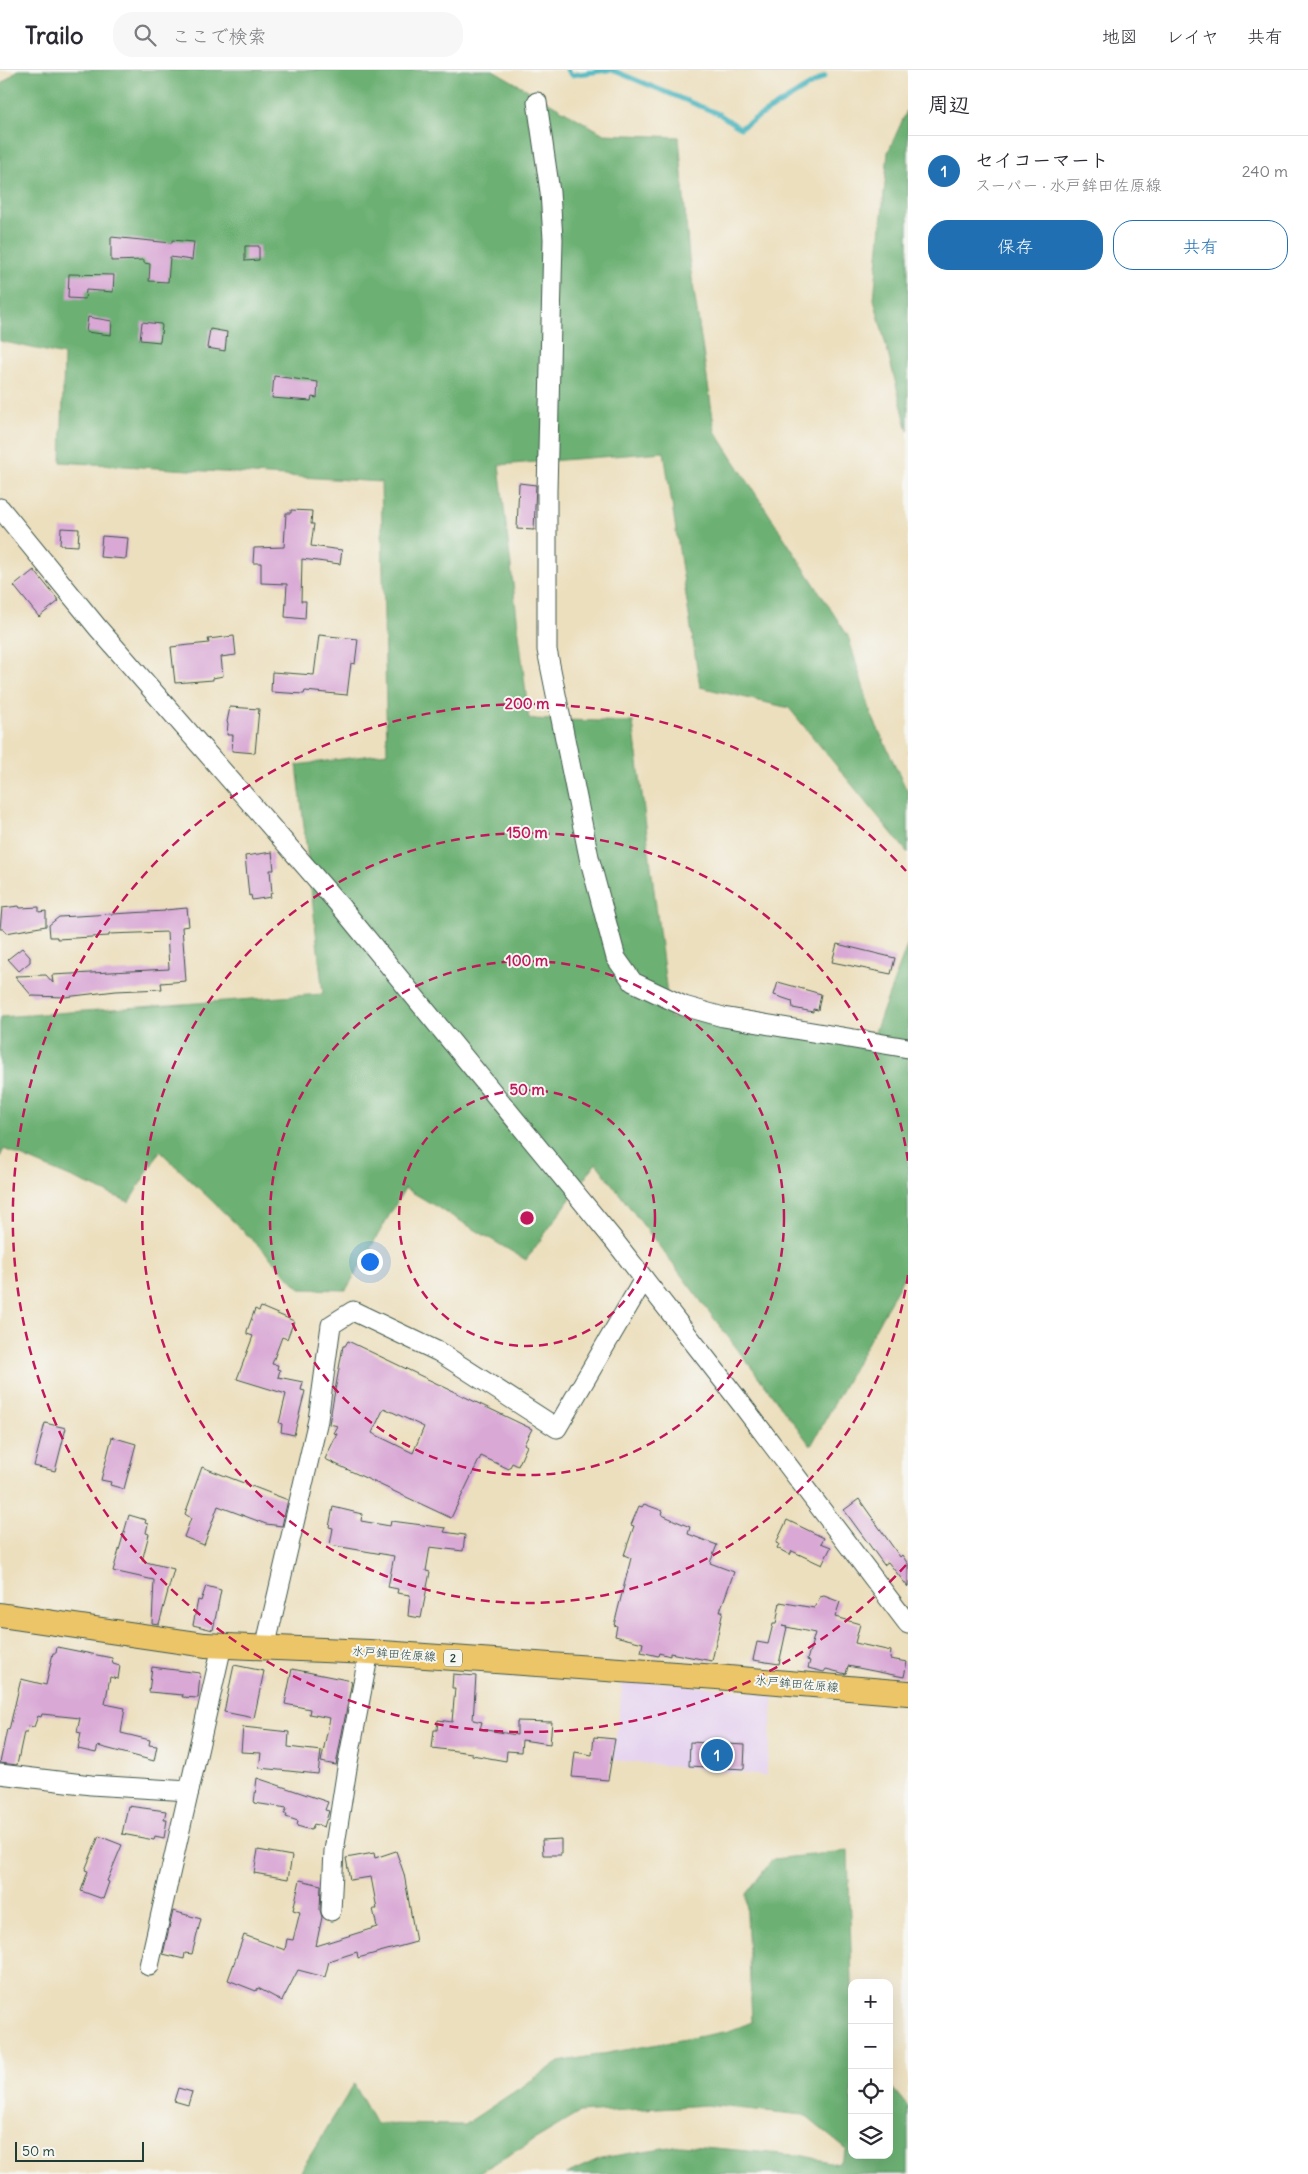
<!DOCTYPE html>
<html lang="ja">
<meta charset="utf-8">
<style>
body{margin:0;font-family:Delius,"Klee One",sans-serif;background:#f7f7f7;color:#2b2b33}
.controls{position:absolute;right:15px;bottom:15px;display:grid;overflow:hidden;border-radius:10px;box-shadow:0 5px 20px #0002}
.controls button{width:45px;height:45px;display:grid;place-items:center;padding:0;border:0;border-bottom:1px solid #e1e1e2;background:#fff;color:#2b2b33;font:25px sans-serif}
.scale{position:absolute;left:15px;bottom:12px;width:129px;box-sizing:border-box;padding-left:5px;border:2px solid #1f3d34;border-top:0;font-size:14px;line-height:18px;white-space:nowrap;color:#1f3d34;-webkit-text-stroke:4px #f6f6f2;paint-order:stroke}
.you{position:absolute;left:369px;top:1191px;width:18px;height:18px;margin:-12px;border:4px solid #fff;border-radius:50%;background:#1a73e8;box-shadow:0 0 0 8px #1a73e833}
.badge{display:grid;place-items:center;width:32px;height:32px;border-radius:50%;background:#1f6fb2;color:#fff;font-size:16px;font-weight:700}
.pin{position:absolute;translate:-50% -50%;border:2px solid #fff;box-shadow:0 1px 5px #0006}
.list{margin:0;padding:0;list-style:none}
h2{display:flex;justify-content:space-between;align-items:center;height:65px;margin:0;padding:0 20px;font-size:21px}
h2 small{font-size:16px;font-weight:400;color:#7c7c81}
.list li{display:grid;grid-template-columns:32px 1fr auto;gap:15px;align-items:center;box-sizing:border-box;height:70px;padding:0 20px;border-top:1px solid #e1e1e2}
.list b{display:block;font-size:19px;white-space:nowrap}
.list p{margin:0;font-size:16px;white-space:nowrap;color:#7c7c81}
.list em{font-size:16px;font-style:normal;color:#7c7c81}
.actions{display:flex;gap:10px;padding:15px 20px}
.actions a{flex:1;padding:11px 0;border:1px solid #1f6fb2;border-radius:20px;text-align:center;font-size:18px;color:#1f6fb2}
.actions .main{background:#1f6fb2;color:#fff}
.icon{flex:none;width:28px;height:28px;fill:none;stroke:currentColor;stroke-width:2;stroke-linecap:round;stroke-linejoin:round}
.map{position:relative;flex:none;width:908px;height:2104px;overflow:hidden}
header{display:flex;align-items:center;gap:30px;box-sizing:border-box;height:70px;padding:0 25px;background:#fff;border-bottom:1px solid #e1e1e2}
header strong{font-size:24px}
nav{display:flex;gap:28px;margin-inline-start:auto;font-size:18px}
.search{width:350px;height:45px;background:#f7f7f7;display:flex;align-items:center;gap:12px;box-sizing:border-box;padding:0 18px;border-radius:20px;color:#7c7c81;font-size:19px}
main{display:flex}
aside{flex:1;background:#fff}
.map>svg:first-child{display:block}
.built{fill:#e6d3f0}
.forest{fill:#6cb073;stroke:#467654}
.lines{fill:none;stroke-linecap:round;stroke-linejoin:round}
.stream{stroke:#42b2bc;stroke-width:5}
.building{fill:#d9a8d5;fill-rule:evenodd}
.minor-casing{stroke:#3e5549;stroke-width:21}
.major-casing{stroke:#3e5549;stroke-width:26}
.minor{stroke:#fff;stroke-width:19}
.major{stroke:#edc569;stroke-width:24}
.ring{fill:none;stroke:#c2185b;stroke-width:2.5;stroke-dasharray:9 6}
.labels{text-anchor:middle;stroke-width:4;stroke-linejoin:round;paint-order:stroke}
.shield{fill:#f6f6f2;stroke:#60746d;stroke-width:1}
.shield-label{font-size:11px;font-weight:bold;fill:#1f3d34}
.street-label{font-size:12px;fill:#1f3d34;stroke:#f6f6f2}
.centre{fill:#c2185b;stroke:#f6f6f2;stroke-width:2.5}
.ring-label{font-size:15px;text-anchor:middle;font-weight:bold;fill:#c2185b;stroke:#f6f6f2;stroke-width:4;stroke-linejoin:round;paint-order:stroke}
</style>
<header>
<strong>Trailo</strong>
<div class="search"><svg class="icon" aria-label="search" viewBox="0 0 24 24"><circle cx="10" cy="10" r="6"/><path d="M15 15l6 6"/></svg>ここで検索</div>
<nav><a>地図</a><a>レイヤ</a><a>共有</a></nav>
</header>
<main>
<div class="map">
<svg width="908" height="2104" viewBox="0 0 908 2104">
<rect width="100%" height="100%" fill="#f6f6f2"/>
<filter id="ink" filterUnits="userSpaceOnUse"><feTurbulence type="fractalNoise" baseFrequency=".02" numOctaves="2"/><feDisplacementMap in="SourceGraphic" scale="10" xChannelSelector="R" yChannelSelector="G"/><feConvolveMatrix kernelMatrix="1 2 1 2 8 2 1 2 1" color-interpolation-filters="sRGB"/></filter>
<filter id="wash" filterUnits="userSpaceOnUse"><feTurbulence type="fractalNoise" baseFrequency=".0096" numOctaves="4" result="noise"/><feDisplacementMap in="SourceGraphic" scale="20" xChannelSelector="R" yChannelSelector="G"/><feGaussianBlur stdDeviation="1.12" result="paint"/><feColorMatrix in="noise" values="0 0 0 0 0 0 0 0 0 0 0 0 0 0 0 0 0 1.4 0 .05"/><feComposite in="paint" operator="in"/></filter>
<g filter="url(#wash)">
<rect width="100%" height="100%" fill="#ecdfbe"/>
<path class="built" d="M623,1609L774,1624L766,1706L613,1690Z"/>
<g class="forest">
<path d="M18,0H493L604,64L679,67L689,188L715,361L848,566L872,646L908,723V783L789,638L700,617L664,382L499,395L529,649L633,652L670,948L875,962L908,873V1199L811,1376L596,1093L526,1190L405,1118L346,1220L300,1219L262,1179L160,1081L129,1132L4,1079L0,1087V947L323,924L297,695L387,683L381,412L61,392L64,285L0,271V15Z"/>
<path d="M908,38V361L874,229L888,82Z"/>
<path d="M848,1781L852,1913V2085H889V2014L908,2037V2104H566L601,2088L681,2075L804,2086L838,2094L847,2080L804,2045L707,2035L579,2043L477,2104H299L354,2014L376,2054L464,2055L559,1992L729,1961L752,1952L746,1824L773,1789Z"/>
</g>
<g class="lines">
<g class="stream">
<path d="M567,0L572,5L608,0"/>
<path d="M612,0L719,44L740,58L825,6"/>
</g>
</g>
<g id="blocks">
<g class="building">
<path d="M111,167L172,173V170L194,172L192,190L170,187L168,212L149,211L150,194L144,193V190L111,191Z"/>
<path d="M245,176H259V190L245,191Z"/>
<path d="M69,204L114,205L113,222L86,220L85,229L68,228Z"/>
<path d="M88,247L112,251L111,265L86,262Z"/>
<path d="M142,252L161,254L162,256L160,272L140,270Z"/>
<path d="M210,259L227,262L225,281L207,278Z"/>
<path d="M274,306L318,312L317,328L312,327L311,331L272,328Z"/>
<path d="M519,413L536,415L534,460L517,459Z"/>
<path d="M291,440L312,441L311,454H314L311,476L342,480L340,494L302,489L301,531H306L305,549L285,547L287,514L261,513V493H253L254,478L284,477L286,443H291Z"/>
<path d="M61,458L79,459L78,476L60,475Z"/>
<path d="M102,466L128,468L126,489L100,487Z"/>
<path d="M34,500L59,531L39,547L14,516Z"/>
<path d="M319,565L358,569L355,594L351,593L347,625L305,621L304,624L271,622L272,602L314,605Z"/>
<path d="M234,566L236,585L221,587L223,606L213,608V610L175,613L171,577L209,573L208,569Z"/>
<path d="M230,637L259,639L255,683L232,681L233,665H227L228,653L227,652Z"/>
<path d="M272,782L274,800H270L272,823L270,824L271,827L252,830L251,825L249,826L245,786Z"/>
<path d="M19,836L20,838L39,837V842L46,841V856L6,863L3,859H0L2,838Z"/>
<path d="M187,838L189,856L182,857L186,911L161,913L162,919L116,921L65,927L32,926L15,906L46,905L53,913L52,905L169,899L167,862L109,864V866L57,869V867H50L49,855L59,847L165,841V840Z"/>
<path d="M837,874L895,888L891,904L832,892Z"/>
<path d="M22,878L30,887V892L19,901L8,889Z"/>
<path d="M778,912L821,924L818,940L813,939V942L793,938L792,931L774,925Z"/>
<path d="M261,1237L294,1251L287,1269L282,1267L272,1294L278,1295L277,1299L280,1300L278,1307L303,1312L301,1320L305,1321L294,1365L281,1362L282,1354L279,1353L286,1324L237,1309L253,1266L247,1264V1261L255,1239L259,1241Z"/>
<path d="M348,1271L532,1359L524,1374L527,1376L518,1396L512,1393L509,1399L481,1386L451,1448L325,1389L337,1364L334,1363L338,1356L329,1354L343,1276H345ZM384,1338L424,1357L413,1383L372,1363Z"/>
<path d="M45,1353L66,1358L55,1401L34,1396Z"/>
<path d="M112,1367L136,1374L124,1419L110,1415L111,1412L101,1410Z"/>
<path d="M202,1397L288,1430L282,1456L266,1454L218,1436L204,1475L184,1467L191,1448L185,1444Z"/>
<path d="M859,1429L900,1487L902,1485L908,1494V1517L888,1492L884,1495L844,1440Z"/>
<path d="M644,1434L663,1441L662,1445L690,1457L688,1464L717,1475L710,1493L734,1502L720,1541H723L712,1591L670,1583V1586L659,1583L658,1586L641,1582L643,1573L615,1566L617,1556L614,1555L631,1488L624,1485L634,1456L631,1455L639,1436L642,1437Z"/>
<path d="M333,1437L362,1444L361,1451L390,1456L391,1451L446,1458L444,1462L465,1465L463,1481L430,1477L426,1501L430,1502L421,1548L408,1546L410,1525L397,1523L398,1519L388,1517L394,1486L330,1475L333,1458L329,1457Z"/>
<path d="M129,1445L146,1450L145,1453L148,1454L146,1463L149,1464L142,1491L174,1499L159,1554L152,1553L154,1510L113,1501Z"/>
<path d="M787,1450L824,1468L821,1473L831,1477L822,1495L792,1481L790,1485L777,1478L779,1474L776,1473Z"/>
<path d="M206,1516L221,1520L213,1560L193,1555L198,1530L201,1531Z"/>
<path d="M824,1526L840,1532L835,1547L860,1554L855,1573L891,1581L890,1589L907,1592L904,1607L848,1596L846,1604L826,1599L824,1602L808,1598L810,1591L807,1590L815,1563L782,1556L787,1557L779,1594L753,1590L757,1572L768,1574L773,1554H776L780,1532L814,1538L820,1527Z"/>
<path d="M57,1577L112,1588L113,1594L120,1596L118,1609L110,1607L105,1634L125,1638L121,1663L150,1670L149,1675L157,1676L154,1691L98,1676L96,1683L78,1679L81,1663L77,1662L80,1648L42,1644L41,1647L38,1646L34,1657L28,1656L27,1662H24L17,1695L0,1693L7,1659L9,1660L21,1609L46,1615L53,1583H56Z"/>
<path d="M234,1595L264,1601L254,1648L224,1642Z"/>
<path d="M152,1597L200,1603L198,1628L182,1627L183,1625L149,1622Z"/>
<path d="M292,1599L352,1611L336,1695L321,1692L330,1648L309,1644L310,1639L285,1634Z"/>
<path d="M453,1604L476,1606L473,1650L482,1652L480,1659L517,1665V1651L552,1652L550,1674L522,1670L521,1682L507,1681L506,1691L472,1685V1683L432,1678L434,1660H437L438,1650L452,1652L455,1618H452Z"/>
<path d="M243,1657L289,1662L288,1677L321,1681L318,1704L259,1698L261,1683L241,1682Z"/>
<path d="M594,1667L615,1669L608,1710L572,1707L575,1682L592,1685Z"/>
<path d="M690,1672L745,1675L744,1699L689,1696Z"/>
<path d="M257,1708L328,1732L325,1740L329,1741L324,1757L314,1754L311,1760L297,1756L298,1751L286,1747L287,1744H284L287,1738L254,1733Z"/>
<path d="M128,1736L166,1741L164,1750H167L164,1768L155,1766L154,1770L122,1764Z"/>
<path d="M99,1766L122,1775L107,1811L109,1812L103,1829L81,1821L88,1801L85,1800Z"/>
<path d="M561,1769V1785H543L542,1770Z"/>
<path d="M258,1780L292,1786L288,1809L254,1803Z"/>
<path d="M396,1781L404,1804L416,1872L358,1888L357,1882L329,1891L325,1907L298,1900L282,1931L258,1918L256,1921L228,1910L244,1865L285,1880L287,1869L293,1870L300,1842L293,1840L300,1810L321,1815L320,1840L322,1847L316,1876L377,1857L373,1839H377L371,1807L350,1810L346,1788L374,1783L375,1788Z"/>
<path d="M173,1841L201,1849L192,1884L185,1883L184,1889L163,1884Z"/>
<path d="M178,2018L192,2022L188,2035L174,2031Z"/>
</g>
</g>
</g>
<g filter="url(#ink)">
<use href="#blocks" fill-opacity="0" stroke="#3e5549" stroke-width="1"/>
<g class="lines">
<g class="minor-casing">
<g id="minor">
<path d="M537,32L550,122L553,169L547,421V580L589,787L616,888L633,912L684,936L723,947L908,978"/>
<path d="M0,438L98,558L341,837L613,1169L743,1336L908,1554"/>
<path d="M265,1578L318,1350L331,1255L353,1241L439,1282L557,1358L644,1209"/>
<path d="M0,1704L91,1715L189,1721"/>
<path d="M331,1841L334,1781L348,1692L369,1582"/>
<path d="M149,1896L222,1576"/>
</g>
</g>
<g class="major-casing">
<path id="major" d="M0,1545L205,1575L369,1582L717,1607L908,1623"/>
</g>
<use href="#minor" class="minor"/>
<use href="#major" class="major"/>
</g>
</g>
<g class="ring">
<circle cx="527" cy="1148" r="128"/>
<circle cx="527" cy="1148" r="257"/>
<path d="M908 1205A385 385 0 1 1 908 1091"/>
<path d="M906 1495A514 514 0 1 1 906 801"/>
</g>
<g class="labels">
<rect class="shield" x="444" y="1579.5" width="18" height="17" rx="4"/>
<g class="shield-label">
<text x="453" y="1592">2</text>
</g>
<g class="street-label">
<text transform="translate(394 1584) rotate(4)" y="4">水戸鉾田佐原線</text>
<text transform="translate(797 1614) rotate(5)" y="4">水戸鉾田佐原線</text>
</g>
</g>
<circle cx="527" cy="1148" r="8" class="centre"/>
<g class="ring-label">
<text x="527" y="639">200 m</text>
<text x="527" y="768">150 m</text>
<text x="527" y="896">100 m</text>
<text x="527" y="1025">50 m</text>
</g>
</svg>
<div class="controls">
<button>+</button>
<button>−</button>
<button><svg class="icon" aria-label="locate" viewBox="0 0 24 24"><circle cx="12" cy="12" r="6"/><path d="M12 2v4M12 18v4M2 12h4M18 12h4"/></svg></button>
<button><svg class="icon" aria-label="layers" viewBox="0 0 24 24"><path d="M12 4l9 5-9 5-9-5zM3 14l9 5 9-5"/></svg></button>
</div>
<div class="scale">50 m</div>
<div class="you"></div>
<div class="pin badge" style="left:717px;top:1685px">1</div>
</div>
<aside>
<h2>周辺<small></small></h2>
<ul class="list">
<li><span class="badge">1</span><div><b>セイコーマート</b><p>スーパー · 水戸鉾田佐原線</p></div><em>240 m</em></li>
</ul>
<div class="actions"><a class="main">保存</a><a>共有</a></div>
</aside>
</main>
